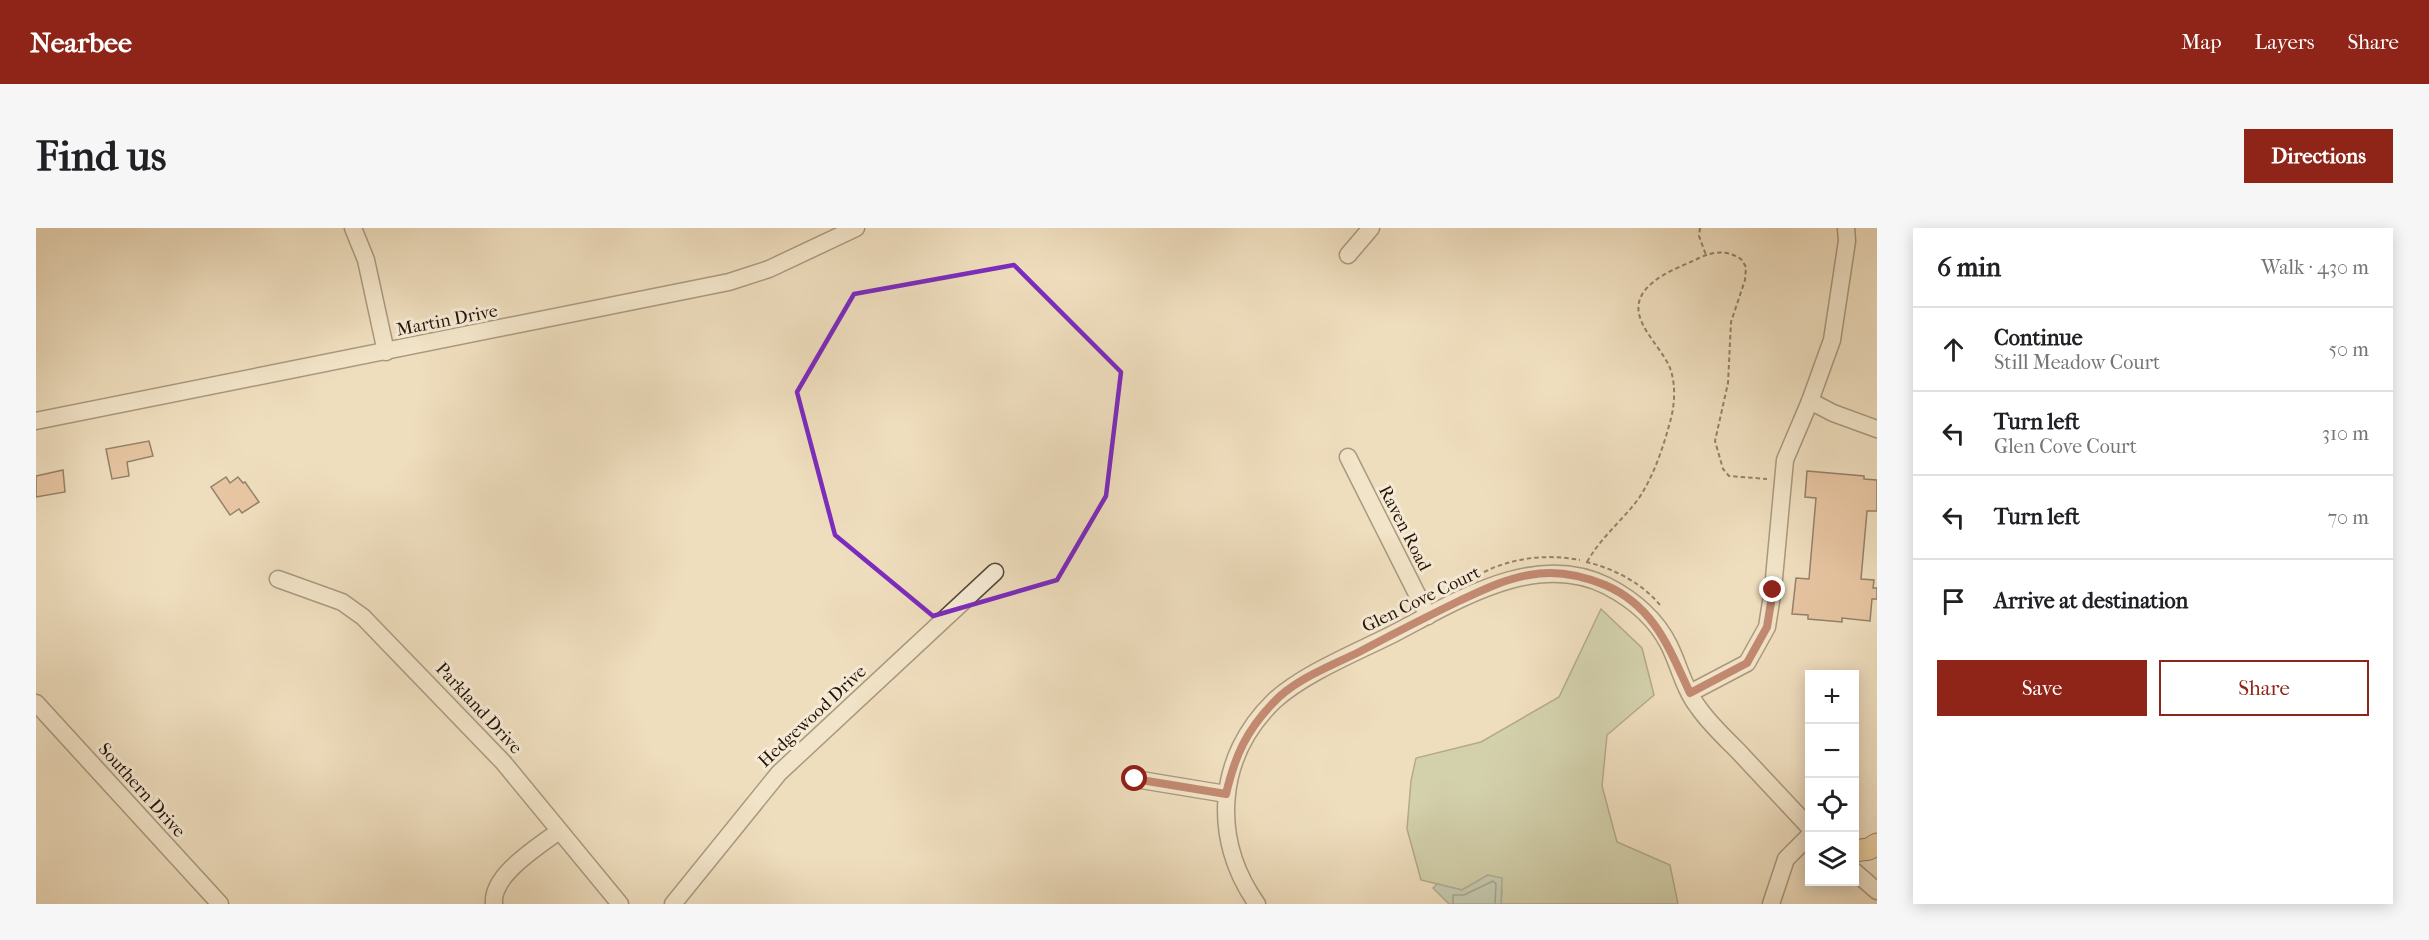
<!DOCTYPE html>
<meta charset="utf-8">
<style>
body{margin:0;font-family:"IM FELL French Canon",serif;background:#f6f6f6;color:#202124}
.controls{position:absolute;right:18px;bottom:18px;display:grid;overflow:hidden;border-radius:0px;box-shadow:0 3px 15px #0003}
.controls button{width:54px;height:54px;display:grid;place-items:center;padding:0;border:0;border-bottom:2px solid #e0e0e0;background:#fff;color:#202124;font:30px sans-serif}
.stop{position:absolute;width:18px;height:18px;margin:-14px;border:4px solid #8f2418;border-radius:50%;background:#fff}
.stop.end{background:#8f2418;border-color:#fff;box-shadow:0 2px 6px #0008}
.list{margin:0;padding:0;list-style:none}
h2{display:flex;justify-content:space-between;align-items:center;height:78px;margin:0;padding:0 24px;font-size:26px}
h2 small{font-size:20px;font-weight:400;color:#757577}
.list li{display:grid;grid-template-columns:39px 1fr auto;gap:18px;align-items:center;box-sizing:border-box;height:84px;padding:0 24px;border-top:2px solid #e0e0e0}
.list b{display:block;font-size:22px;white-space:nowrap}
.list p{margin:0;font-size:20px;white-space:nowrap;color:#757577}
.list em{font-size:20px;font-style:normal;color:#757577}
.actions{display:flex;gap:12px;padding:18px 24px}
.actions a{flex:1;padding:14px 0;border:2px solid #8f2418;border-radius:0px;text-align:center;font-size:21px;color:#8f2418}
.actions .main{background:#8f2418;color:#fff}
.icon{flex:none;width:33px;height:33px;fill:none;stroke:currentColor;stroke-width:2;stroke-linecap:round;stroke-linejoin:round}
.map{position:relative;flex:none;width:1841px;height:676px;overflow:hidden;border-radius:0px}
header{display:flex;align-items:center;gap:36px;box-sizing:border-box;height:84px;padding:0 30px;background:#8f2418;color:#fff}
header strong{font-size:28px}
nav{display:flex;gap:33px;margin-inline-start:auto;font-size:21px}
.intro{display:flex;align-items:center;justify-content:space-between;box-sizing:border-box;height:144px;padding:0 36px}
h1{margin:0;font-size:42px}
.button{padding:15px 27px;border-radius:0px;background:#8f2418;color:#fff;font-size:21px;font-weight:700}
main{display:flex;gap:36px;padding:0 36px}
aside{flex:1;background:#fff;border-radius:0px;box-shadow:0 3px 15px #0003}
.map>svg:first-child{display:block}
.green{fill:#b2c297;stroke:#6b6a4f;stroke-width:1.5}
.water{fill:#9abcae;stroke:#6b786b;stroke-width:1.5}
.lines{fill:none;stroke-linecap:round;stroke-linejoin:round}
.shore{stroke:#5f685a;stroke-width:1.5}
.building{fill:#e1a883;stroke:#241307;stroke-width:1.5}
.minor-casing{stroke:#574635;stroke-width:19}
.major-casing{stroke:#241307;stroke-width:23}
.path{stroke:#241307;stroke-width:2;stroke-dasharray:4.5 3;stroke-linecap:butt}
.minor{stroke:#f5ead5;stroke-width:16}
.major{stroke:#e8bf7f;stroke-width:21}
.route{stroke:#8f2418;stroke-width:8}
.marked{fill:none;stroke:#7b2cbf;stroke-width:4.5;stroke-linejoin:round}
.labels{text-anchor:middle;stroke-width:6;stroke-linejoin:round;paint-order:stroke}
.street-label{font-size:18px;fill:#241307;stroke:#f5ead5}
</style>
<header>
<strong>Nearbee</strong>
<nav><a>Map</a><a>Layers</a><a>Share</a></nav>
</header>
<div class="intro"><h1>Find us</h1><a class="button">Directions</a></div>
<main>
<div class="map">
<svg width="1841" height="676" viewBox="0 0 1841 676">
<rect width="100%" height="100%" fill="#efdebe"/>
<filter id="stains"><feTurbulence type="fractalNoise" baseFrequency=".00333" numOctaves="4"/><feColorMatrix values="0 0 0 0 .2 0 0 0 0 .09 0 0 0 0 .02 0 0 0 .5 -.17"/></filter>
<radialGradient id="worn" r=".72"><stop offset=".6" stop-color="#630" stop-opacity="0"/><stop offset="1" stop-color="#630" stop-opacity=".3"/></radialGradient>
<path class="green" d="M1565,381L1606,420L1618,467L1571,507L1566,558L1581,614L1634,637L1642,676H1465L1466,662L1452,647L1426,662L1385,652L1371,601L1375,553L1380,530L1445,514L1523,469Z"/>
<path class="water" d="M1452,647L1466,650L1465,676H1413L1397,660L1401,656L1426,662Z"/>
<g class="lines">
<path class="shore" d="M1417,676V667H1428L1457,653L1460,656L1459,676"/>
</g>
<g class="building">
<path d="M113,213L117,228L91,234L93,248L76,251L70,221Z"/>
<path d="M27,242L29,264L0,269V248Z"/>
<path d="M1771,243L1828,248V251L1841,252V283H1831L1825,351L1838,352L1837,360H1841V371H1836L1834,393L1806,390V394L1772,391V387L1756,386L1760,350L1773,351L1780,270L1769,269Z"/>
<path d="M190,249L194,255L202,249L207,255L209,254L223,274L206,285L203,281L194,287L175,259Z"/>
</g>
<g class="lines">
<g class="minor-casing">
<g id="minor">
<path d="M317,0L330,32L350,124"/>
<path d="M1312,27L1335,0"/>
<path d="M1774,173L1796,112L1811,13L1810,0"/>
<path d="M0,193L693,54L733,41L820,0"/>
<path d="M1312,229L1392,388"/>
<path d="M242,351L306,374L327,389L467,534L584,676"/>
<path d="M1654,465L1711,435L1731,399L1737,361L1749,232L1774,173L1797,185L1841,201"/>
<path d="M0,475L184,676"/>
<path d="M1099,551L1190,566"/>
<path d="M1818,643L1841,663"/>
<path d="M458,676C455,647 502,619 523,603"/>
<path d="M637,676L743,545L959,344"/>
<path d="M1221,676C1175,611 1180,529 1238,473C1267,446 1321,424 1357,406C1421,373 1499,322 1571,358C1596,371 1620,391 1633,417C1643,437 1648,461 1662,479C1673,495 1688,509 1702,523C1726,549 1750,574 1774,600"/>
<path d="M1735,676L1750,631L1774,607"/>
</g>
</g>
<g class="major-casing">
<path id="major" d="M1818,623L1833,621L1841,616"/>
</g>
<g class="path">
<path d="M1664,0L1663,8L1670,27"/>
<path d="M1550,334C1577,340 1606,355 1624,377"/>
<path d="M1551,334C1565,309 1587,292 1603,270C1618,247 1627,220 1634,194C1639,177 1640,156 1634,140C1623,113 1582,85 1615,56C1628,44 1647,38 1663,30C1678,23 1691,22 1705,31L1710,39L1709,52L1695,94L1692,155L1679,213L1687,241L1693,248L1731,251"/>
<path d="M1448,344C1479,329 1511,326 1544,332"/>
</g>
<use href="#minor" class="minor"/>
<use href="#major" class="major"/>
</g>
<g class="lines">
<path class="route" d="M1099,551L1190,566C1199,528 1210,503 1237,475C1259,451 1295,438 1323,424C1357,406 1390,389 1425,372C1447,362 1469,351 1493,347C1518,342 1545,347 1569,357C1618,378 1633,420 1654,465L1711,435L1731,399L1737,362"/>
</g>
<path d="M0 0H1841V676H0ZM978,37L1085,144L1070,268L1021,352L897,388L799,307L761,164L818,66Z" fill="#efdebe" fill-opacity=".55" fill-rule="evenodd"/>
<path class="marked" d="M978,37L1085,144L1070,268L1021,352L897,388L799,307L761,164L818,66Z"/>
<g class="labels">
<g class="street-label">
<text transform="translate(411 92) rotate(-11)" y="6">Martin Drive</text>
<text transform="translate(1369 300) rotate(63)" y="6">Raven Road</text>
<text transform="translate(1385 371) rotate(-26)" y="6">Glen Cove Court</text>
<text transform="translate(443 480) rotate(47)" y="6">Parkland Drive</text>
<text transform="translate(776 488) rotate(-43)" y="6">Hedgewood Drive</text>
<text transform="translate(106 562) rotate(48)" y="6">Southern Drive</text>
</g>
</g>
<rect width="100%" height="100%" filter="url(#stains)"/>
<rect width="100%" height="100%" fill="url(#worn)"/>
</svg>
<div class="controls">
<button>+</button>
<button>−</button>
<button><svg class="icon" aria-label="locate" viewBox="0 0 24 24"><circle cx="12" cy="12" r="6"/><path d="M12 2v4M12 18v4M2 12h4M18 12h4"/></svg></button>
<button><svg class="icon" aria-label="layers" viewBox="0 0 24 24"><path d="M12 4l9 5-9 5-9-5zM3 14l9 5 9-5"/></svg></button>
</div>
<div class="stop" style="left:1099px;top:551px"></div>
<div class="stop end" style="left:1737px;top:362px"></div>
</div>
<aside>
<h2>6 min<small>Walk · 430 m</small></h2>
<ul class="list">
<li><svg class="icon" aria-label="ahead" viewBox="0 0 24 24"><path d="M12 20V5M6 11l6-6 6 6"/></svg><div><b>Continue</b><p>Still Meadow Court</p></div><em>50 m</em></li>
<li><svg class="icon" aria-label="left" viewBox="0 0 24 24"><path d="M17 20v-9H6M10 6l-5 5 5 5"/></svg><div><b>Turn left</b><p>Glen Cove Court</p></div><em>310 m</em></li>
<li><svg class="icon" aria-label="left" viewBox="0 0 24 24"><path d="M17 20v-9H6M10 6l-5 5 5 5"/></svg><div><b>Turn left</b></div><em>70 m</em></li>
<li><svg class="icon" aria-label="arrive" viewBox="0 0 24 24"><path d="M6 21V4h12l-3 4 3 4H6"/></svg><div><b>Arrive at destination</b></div></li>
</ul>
<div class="actions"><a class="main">Save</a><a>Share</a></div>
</aside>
</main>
